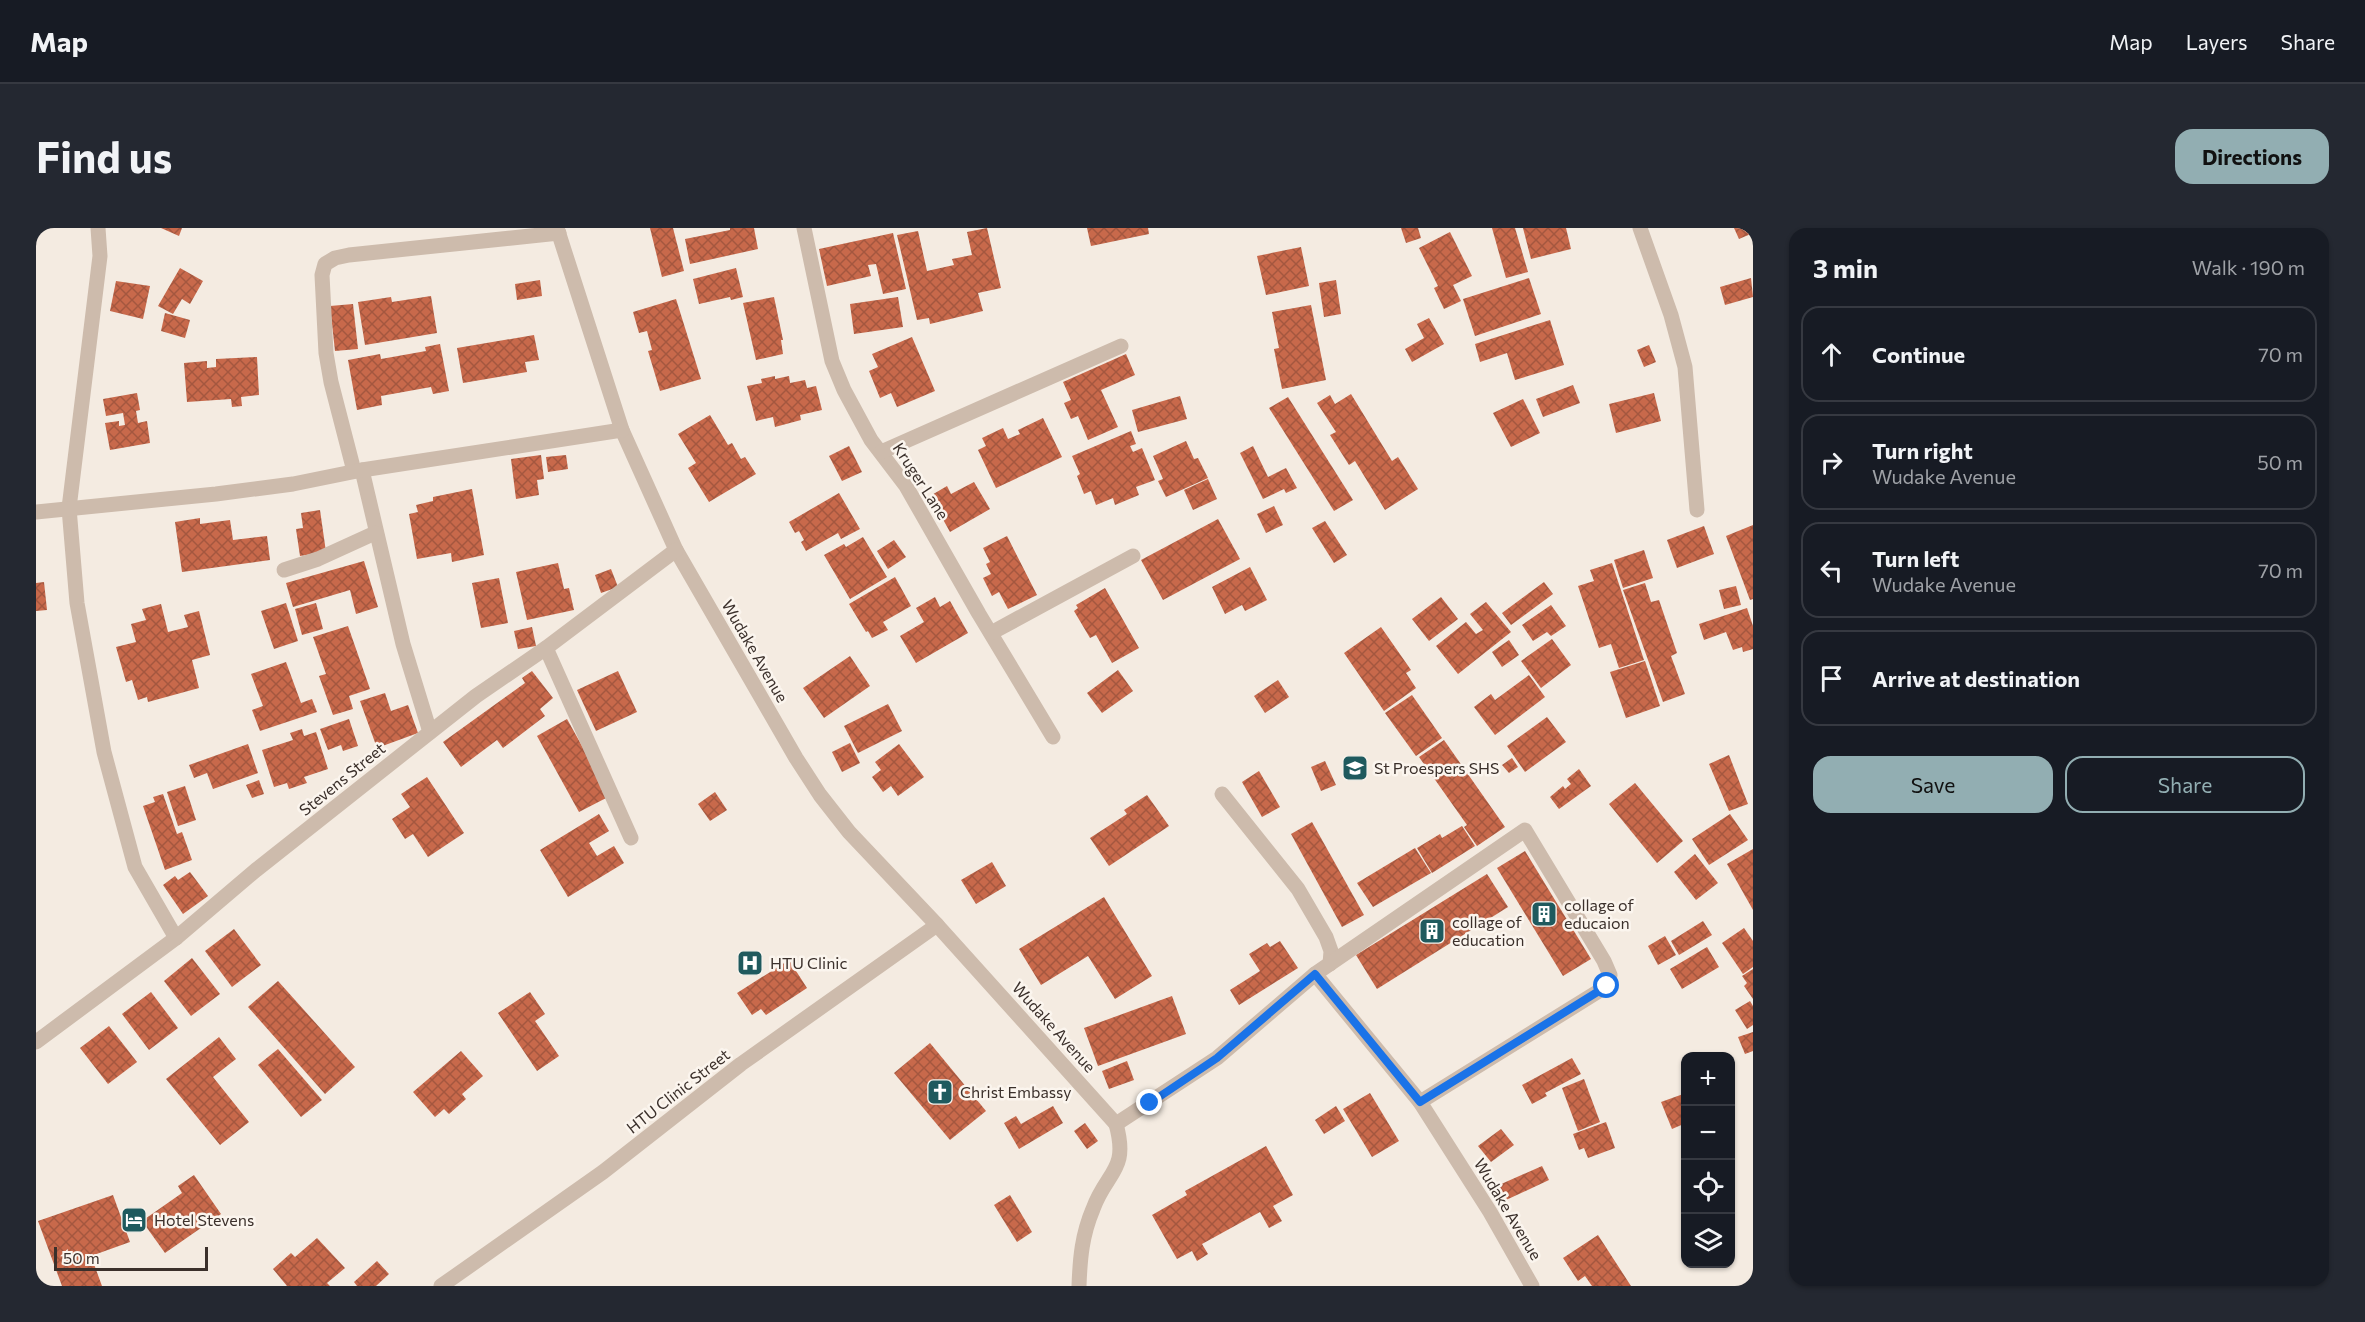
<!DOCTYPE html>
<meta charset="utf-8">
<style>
body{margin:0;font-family:Commissioner,sans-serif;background:#242831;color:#f1f3f6}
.controls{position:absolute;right:18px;bottom:18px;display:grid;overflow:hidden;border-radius:12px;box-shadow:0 2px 4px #0004}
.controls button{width:54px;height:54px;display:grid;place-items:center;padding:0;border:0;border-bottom:2px solid #363941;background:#171b24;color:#f1f3f6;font:30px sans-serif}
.scale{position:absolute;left:18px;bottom:15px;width:154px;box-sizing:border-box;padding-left:6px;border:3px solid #3b302b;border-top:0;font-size:16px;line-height:21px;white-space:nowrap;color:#3b302b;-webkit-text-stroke:4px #fbf5ee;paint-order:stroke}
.stop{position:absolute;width:18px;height:18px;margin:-14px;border:4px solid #1a73e8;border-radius:50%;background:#fff}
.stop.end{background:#1a73e8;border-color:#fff;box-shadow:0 2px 6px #0008}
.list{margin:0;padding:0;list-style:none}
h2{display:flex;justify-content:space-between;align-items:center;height:78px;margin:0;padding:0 24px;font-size:26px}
h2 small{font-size:20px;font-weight:400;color:#9ea1a6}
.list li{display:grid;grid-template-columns:39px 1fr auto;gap:18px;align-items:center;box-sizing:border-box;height:96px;margin:0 12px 12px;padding:0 12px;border:2px solid #363941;border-radius:18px}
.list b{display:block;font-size:22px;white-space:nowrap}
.list p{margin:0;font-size:20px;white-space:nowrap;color:#9ea1a6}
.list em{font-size:20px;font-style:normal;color:#9ea1a6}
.actions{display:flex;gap:12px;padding:18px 24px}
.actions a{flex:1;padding:14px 0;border:2px solid #92aeb2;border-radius:18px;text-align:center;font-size:21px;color:#92aeb2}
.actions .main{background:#92aeb2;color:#111}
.icon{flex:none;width:33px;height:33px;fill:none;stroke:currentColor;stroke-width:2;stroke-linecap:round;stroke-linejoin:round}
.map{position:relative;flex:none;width:1717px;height:1058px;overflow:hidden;border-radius:18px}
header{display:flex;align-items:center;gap:36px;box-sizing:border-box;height:84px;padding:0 30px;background:#171b24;border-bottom:2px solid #363941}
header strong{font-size:28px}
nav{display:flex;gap:33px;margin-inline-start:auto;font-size:21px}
.intro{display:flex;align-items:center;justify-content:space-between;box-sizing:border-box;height:144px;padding:0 36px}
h1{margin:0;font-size:42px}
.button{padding:15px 27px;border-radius:18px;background:#92aeb2;color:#111;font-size:21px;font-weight:700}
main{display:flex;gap:36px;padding:0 36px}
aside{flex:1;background:#171b24;border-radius:18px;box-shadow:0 2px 4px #0004}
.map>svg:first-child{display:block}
.building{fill:url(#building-cross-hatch)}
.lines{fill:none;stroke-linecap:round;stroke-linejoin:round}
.minor{stroke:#cdbbac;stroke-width:15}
.route{stroke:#1a73e8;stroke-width:8}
.labels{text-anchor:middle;stroke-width:5;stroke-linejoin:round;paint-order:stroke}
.street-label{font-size:16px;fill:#3b302b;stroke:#fbf5ee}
.poi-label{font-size:16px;fill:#3b302b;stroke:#fbf5ee;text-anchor:start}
</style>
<header>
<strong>Map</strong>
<nav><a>Map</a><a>Layers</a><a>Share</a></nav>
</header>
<div class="intro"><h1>Find us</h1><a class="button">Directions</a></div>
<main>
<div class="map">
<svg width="1717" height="1058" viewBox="0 0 1717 1058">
<defs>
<pattern id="building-cross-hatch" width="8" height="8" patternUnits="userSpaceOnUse" patternTransform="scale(1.5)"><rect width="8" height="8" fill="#c8694b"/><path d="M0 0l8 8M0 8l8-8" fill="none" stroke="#a4573f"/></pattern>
</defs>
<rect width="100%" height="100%" fill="#f4ebe1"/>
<g class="building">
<path d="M125,0H146L143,8Z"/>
<path d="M614,0H637L648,43L626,49Z"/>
<path d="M694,0H718L722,21L654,36L649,11L694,2Z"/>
<path d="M951,0L965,60L942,65L947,83L894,96L893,90L881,92L861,7L882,3L891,43L918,37L916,31L936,27L931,4Z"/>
<path d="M1051,0H1112L1113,6L1055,18Z"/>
<path d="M1365,0H1382L1385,10L1370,15Z"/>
<path d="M1456,0H1479L1492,44L1470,50Z"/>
<path d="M1487,0H1530L1535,21L1495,31Z"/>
<path d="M1698,0H1717V5L1703,11Z"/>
<path d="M1414,4L1436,48L1417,57L1425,73L1408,81L1398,60L1402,58L1383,20Z"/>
<path d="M857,5L870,61L847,66L840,36L832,37L835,48L791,58L783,21Z"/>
<path d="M1265,19L1273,58L1230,67L1221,28Z"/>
<path d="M144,40L167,53L154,76L146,71L137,86L122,78Z"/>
<path d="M700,40L707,69L695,72L694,69L663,76L657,51Z"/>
<path d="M1493,50L1505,86L1439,108L1427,71Z"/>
<path d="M1715,50L1717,69L1689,77L1684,59Z"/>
<path d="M504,52L506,68L481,72L479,56Z"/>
<path d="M1300,52L1305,86L1288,89L1283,55Z"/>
<path d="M80,53L114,58L107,91L74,83Z"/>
<path d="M395,68L401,105L329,117L322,74L355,69L356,74Z"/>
<path d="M738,69L747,112H745L747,126L720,132L707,75Z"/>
<path d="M862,69L867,99L818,106L814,76Z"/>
<path d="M640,71L665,151L624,163L612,123L616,122L611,103L603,105L597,84Z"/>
<path d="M317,76L322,121L299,123L294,78Z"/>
<path d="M1275,77L1290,152L1246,161L1238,121L1243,120L1236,84Z"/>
<path d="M129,85L154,92L149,110L125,103Z"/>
<path d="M1393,90L1408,116L1376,134L1369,121L1388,110L1381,96Z"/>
<path d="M1514,92L1528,137L1479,152L1471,125L1444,134L1439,116Z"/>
<path d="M498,107L503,132L489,134L491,144L427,155L421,120Z"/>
<path d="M876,109L899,163L861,179L855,165L844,170L833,143L842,139L836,126Z"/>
<path d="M404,116L413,163L397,166L395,159L345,168L346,177L321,182L312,132L344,126L345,131L390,123L389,119Z"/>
<path d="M1613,117L1620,134L1608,139L1601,122Z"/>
<path d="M1090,126L1099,147L1065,162L1082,199L1052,212L1042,188L1035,191L1028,175L1035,172L1027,154Z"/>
<path d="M221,129L223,167L205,169L206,178L196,179L195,171L151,174L148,135L171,133V140L180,139V131Z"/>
<path d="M739,148V151L753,148L754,155L769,152L771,160L780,158L786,182L764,187L765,192L739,199L737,189L720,193L711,158L726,155L725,151Z"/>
<path d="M1537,157L1544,175L1507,189L1500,171Z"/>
<path d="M101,165L104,182L100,183L102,195L111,193L114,215L74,222L69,195L83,193V198L89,197L87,185L70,188L67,171Z"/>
<path d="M1618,165L1625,193L1580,205L1573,176Z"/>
<path d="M1315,166L1356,233L1362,229L1382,261L1349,282L1319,233L1313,237L1294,207L1300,204L1281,175L1294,167L1299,176Z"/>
<path d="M1144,168L1151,191L1102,204L1096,182Z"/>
<path d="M1252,169L1317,272L1298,283L1233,180Z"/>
<path d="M1487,171L1504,205L1475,219L1457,185Z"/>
<path d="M674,187L692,217L696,215L705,231L709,229L720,246L673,274L652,240L660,235L642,206Z"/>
<path d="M1007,190L1026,229L960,260L942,222L950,218L946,210L967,200L972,211L984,206L982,202Z"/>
<path d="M1095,203L1100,216L1094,218L1097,224L1106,220L1119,252L1100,259L1103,267L1079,277L1077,270L1060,277L1055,263L1048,266L1041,248L1044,246L1036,228Z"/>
<path d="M1150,213L1158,231L1162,230L1172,250L1130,269L1122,253L1127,251L1117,228Z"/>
<path d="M813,218L826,244L806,253L793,228Z"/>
<path d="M1217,218L1232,249L1250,240L1261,260L1250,265L1248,261L1227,271L1204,225Z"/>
<path d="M505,227L508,251L501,252L503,267L480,271L475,231Z"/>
<path d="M530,227L532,241L512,244L510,229Z"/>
<path d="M1172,251L1181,271L1157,282L1148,262Z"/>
<path d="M938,254L954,281L914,304L894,268L911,258L915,266Z"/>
<path d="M436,261L448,327L416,334L415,325L381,331L373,286L382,284L380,277L397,273V269Z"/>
<path d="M803,265L824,301L805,311L802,305L770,323L765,314L768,312L763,303L759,305L753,294Z"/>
<path d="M1238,278L1247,297L1230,305L1221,286Z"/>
<path d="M284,282L290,324L264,328L260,301L267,300L265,285Z"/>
<path d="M164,290V296L194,292L197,312L231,308L234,332L146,344L139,294Z"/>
<path d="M1182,291L1204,331L1127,372L1105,332Z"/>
<path d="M1289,293L1311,327L1298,335L1276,300Z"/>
<path d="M1717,297V371L1714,372L1690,308Z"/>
<path d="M1668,298L1678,326L1641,340L1631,312Z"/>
<path d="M971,308L1001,367L972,381L963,364L956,368L947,350L955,346L950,336L954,334L947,320Z"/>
<path d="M827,309L851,349L814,371L788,327L808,316L810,319Z"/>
<path d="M858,312L870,329L852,341L841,323Z"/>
<path d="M1608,322L1617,350L1587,360L1578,332Z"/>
<path d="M328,333L342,379L320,386L314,362L257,379L250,355Z"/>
<path d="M522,335L528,361L533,360L538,382L491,392L480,344Z"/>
<path d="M1576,335L1608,432L1583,440L1575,416L1563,420L1542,358L1558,353L1554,342Z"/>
<path d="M1214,339L1231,372L1209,383L1206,377L1189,386L1176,359Z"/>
<path d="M575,341L582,359L565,365L559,347Z"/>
<path d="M859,349L875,378L847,394L852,402L836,410L832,403L830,404L813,376Z"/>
<path d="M463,350L472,395L445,400L436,355Z"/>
<path d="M8,354L11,382L0,383V355Z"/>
<path d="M1508,354L1517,366L1475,397L1466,385Z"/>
<path d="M1609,355L1615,374L1623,372L1641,425L1635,428L1649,466L1627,474L1587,362Z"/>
<path d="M1700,358L1705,377L1688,381L1683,362Z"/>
<path d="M1069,360L1103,420L1076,435L1060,407L1054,410L1038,383L1042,380L1040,377Z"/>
<path d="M899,369L904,379L914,373L932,405L880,435L864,408L888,394L880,380Z"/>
<path d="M1405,369L1422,391L1393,413L1376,391Z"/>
<path d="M1450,374L1475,404L1422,446L1400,418L1430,394L1440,406L1447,402L1434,386Z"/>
<path d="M250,375L262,413L238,421L225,383Z"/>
<path d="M280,375L287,401L266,407L259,381Z"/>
<path d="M125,376L132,404L152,399L148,387L163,383L174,427L156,432L163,460L112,474L111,469L102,472L96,452L90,454L80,419L100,414L95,396L110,392L106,381Z"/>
<path d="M1515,377L1530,398L1515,408L1511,404L1497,413L1486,397Z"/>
<path d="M1711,380L1717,398V421L1707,424L1706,419L1697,422L1690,404L1668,412L1663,396Z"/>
<path d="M312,398L334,461L313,468L317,481L297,487L283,448L290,446L277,409Z"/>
<path d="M496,399L500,418L482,421L478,403Z"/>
<path d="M1345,399L1375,442L1370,445L1380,460L1348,483L1308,425Z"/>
<path d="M1516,411L1535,437L1505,460L1485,433Z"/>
<path d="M1473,412L1483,427L1466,439L1456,424Z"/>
<path d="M814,428L834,458L788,490L767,460Z"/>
<path d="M1609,433L1624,478L1590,490L1574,444Z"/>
<path d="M250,434L265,475L276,471L281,484L224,503L216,482L227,478L215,446Z"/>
<path d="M1082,442L1097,463L1066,485L1051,465Z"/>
<path d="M496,443L517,470L504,481L509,488L467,520L461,512L425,539L407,514L489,455L486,450Z"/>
<path d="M582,443L601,484L560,503L541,462Z"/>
<path d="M1493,447L1509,469L1459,507L1438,479L1455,466L1459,472Z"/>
<path d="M1242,452L1253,469L1229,485L1218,468Z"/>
<path d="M349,465L355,483L372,477L382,505L341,520L324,473Z"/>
<path d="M1376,467L1406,510L1380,528L1349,485Z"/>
<path d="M852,476L866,503L822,525L808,498Z"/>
<path d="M1511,489L1530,514L1489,544L1471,518Z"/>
<path d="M313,491L322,518L307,523L305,517L292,522L284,501Z"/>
<path d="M531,491L574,568L543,584L501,508Z"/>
<path d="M266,501L268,508L280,504L292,541L268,549L271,555L253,561L251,555L238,559L226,522L257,512L254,505Z"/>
<path d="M1408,512L1469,599L1441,618L1428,599L1431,597L1383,529Z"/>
<path d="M814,515L824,535L806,544L796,524Z"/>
<path d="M212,516L222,545L177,561L171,545L158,550L153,537Z"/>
<path d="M863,516L888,549L862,568L855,558L847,564L836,549L845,542L839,534Z"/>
<path d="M1693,527L1712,576L1693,583L1673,536Z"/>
<path d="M1476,530L1482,539L1473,545L1466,537Z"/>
<path d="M1289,533L1300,557L1285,563L1275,539Z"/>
<path d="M1543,541L1555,558L1523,581L1514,569L1527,558L1529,561L1535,556L1531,551Z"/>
<path d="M1223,543L1244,579L1226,589L1206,554Z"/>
<path d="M391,549L428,605L392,629L377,606L369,611L356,591L374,579L365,566Z"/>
<path d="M223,552L228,566L216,570L210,557Z"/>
<path d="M1599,555L1647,613L1621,635L1573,576Z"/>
<path d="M149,558L160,592L142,598L131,564Z"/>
<path d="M679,564L691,582L674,593L662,576Z"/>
<path d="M127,566L141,606L146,604L156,632L129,642L107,578L119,574L117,569Z"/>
<path d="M1111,567L1133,598L1073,638L1054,610L1091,586L1088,582Z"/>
<path d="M563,586L573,603L553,615L561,628L578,618L588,635L532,669L504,622Z"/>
<path d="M1694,586L1712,612L1673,637L1656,611Z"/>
<path d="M1276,594L1328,687L1306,699L1255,606Z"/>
<path d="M1426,598L1439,618L1396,645L1381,620L1404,606L1406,610Z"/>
<path d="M1379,620L1395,645L1337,679L1321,655Z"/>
<path d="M1717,621V682L1691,636Z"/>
<path d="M1489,623L1555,731L1527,748L1461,640Z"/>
<path d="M1659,626L1682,655L1660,672L1638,644Z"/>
<path d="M956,634L970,658L940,676L925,652Z"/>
<path d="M154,644L172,668L147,686L127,657L139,648L142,652Z"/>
<path d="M1451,646L1472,679L1341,761L1320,727Z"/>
<path d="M1068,669L1116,748L1079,771L1052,728L1005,757L983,721Z"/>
<path d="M1667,693L1676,707L1643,727L1635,713Z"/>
<path d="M1708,700L1717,713V739L1707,746L1686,715Z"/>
<path d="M198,701L225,737L196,759L169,723Z"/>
<path d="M1629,708L1640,727L1622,737L1612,718Z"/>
<path d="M1244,713L1262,740L1203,777L1194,762L1224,743L1213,726L1231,715L1234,719Z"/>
<path d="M1671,719L1683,739L1646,761L1634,741Z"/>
<path d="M156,730L184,766L155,788L128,753Z"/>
<path d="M753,732L771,760L730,787L725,781L716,787L701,765Z"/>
<path d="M1717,741V771L1708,758L1711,755L1706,748Z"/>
<path d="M242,753L319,839L289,866L212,779Z"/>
<path d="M115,764L142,800L113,822L86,786Z"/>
<path d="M494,764L509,786L499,793L523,828L501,843L462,785Z"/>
<path d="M1136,768L1150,806L1062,838L1048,800Z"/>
<path d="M1714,773L1717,778V797L1711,801L1699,782Z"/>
<path d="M73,798L101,834L72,856L44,820Z"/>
<path d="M1717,804V823L1709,826L1702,809Z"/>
<path d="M183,809L200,831L177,849L213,894L184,917L130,851Z"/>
<path d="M894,815L950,883L914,912L858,845Z"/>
<path d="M242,821L286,872L265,889L222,837Z"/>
<path d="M425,823L447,848L426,866L430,871L413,886L408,881L399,889L377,864Z"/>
<path d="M1536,830L1545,846L1509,865L1511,868L1496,876L1486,857Z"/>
<path d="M1091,833L1098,852L1073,861L1066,843Z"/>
<path d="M1548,851L1564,894L1542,903L1526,860Z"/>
<path d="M1334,865L1363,913L1336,929L1307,881Z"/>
<path d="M1650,865V895L1636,901L1625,874Z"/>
<path d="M1017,878L1027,895L983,921L968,895L980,888L985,896Z"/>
<path d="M1300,878L1309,893L1288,906L1279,892Z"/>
<path d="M1570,894L1579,920L1552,930L1548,920L1543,922L1537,906Z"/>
<path d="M1049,895L1062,913L1051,921L1038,903Z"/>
<path d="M1465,901L1478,917L1455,934L1442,918Z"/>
<path d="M1230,918L1257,967L1237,978L1246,993L1233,1000L1224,984L1166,1016L1172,1026L1161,1033L1156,1023L1141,1031L1116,987L1151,967L1149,963Z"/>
<path d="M1506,938L1513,952L1470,972L1463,957Z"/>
<path d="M158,947L185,986L129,1025L106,993L146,965L142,958Z"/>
<path d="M77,967L94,1014L55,1028L66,1058H26L2,993Z"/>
<path d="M974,967L996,1004L981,1014L958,977Z"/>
<path d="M1562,1007L1595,1058H1556L1549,1048L1542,1053L1527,1030Z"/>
<path d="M281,1010L309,1040L291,1055L294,1058H251L237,1041L255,1025L259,1029Z"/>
<path d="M341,1033L353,1046L340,1058H321L318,1054Z"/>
</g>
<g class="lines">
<g class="minor">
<path d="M62,0L64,28L33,280L41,375L68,524L99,639L140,710"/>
<path d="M521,0L586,202L640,322L760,530L784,567L813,604L901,697L1080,896L1181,830L1279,746L1384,874L1454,984L1496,1058"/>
<path d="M768,0L796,133L808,162L835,212L870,258L943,386L1017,509"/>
<path d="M1604,0L1635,87L1649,139L1661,282"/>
<path d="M845,224L1085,118"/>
<path d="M326,242L367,416L394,504"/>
<path d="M318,243L295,154L290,125L286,47L289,36L299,30L313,27L523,5"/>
<path d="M0,284L180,266L257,256L326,242L586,202"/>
<path d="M248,342L282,331L339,305"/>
<path d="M955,405L1097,328"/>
<path d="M510,420L595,610"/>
<path d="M1186,566L1262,661L1290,709L1295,723L1294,736"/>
<path d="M1279,746L1489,602L1568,733L1574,747L1571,758L1384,874"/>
<path d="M0,814L140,710L220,642L440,468L510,420L640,322"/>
<path d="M405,1058L567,944L705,836L901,697"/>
<path d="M1043,1058C1044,1030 1046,1007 1057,981C1071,943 1093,943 1080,896"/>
</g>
</g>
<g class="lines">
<path class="route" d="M1114,875L1181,830L1279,746L1384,874L1571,758"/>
</g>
<defs>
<g id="school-square" transform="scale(1.35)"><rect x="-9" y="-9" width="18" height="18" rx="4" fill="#1f5a5e" stroke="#fbf5ee"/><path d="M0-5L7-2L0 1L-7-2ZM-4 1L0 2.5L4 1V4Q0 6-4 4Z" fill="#fff"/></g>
<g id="building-square" transform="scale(1.35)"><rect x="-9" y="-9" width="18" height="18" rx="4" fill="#1f5a5e" stroke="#fbf5ee"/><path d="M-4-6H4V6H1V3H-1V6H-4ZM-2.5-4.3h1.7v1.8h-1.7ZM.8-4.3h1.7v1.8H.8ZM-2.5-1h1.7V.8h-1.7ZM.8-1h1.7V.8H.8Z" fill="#fff"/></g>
<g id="hospital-square" transform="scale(1.35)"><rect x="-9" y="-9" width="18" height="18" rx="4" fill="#1f5a5e" stroke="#fbf5ee"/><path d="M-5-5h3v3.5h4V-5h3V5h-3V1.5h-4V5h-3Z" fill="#fff"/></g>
<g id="church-square" transform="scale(1.35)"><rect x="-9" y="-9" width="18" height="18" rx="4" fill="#1f5a5e" stroke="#fbf5ee"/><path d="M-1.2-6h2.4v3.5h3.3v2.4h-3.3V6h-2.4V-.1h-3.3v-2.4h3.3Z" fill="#fff"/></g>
<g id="hotel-square" transform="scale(1.35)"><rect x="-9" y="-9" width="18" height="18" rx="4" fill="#1f5a5e" stroke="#fbf5ee"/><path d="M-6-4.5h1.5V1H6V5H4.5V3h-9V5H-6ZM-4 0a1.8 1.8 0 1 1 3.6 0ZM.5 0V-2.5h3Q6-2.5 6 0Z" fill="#fff"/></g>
</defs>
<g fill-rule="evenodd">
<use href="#school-square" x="1319" y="540"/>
<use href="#building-square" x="1508" y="686"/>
<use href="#building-square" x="1396" y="703"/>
<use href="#hospital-square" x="714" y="735"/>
<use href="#church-square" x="904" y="864"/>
<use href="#hotel-square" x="98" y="992"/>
</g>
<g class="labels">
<g class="street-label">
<text transform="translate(885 253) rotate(57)" y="6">Kruger Lane</text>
<text transform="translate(719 423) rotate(60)" y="6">Wudake Avenue</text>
<text transform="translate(306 551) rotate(-39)" y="6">Stevens Street</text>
<text transform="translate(1018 799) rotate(48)" y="6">Wudake Avenue</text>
<text transform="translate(642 863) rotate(-38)" y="6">HTU Clinic Street</text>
<text transform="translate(1472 981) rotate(59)" y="6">Wudake Avenue</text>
</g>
<g class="poi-label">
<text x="1338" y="546">St Proespers SHS</text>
<text x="1528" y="683">collage of<tspan x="1528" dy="18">educaion</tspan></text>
<text x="1416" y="700">collage of<tspan x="1416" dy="18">education</tspan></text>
<text x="734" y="741">HTU Clinic</text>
<text x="924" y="870">Christ Embassy</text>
<text x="118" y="998">Hotel Stevens</text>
</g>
</g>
</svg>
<div class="controls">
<button>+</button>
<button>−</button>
<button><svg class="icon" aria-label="locate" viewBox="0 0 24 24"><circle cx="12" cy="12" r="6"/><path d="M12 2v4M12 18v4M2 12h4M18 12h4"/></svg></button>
<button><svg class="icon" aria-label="layers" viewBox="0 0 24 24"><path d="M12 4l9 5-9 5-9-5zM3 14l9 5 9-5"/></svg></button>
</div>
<div class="scale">50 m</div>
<div class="stop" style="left:1571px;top:758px"></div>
<div class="stop end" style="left:1114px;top:875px"></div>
</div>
<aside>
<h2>3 min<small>Walk · 190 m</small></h2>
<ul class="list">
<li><svg class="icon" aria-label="ahead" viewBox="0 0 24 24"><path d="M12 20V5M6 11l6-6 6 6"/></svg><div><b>Continue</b></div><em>70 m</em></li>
<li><svg class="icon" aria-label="right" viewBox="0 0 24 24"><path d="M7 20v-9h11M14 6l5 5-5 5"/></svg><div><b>Turn right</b><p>Wudake Avenue</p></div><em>50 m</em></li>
<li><svg class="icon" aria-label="left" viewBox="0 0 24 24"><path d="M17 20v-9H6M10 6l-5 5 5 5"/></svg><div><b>Turn left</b><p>Wudake Avenue</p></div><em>70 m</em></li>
<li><svg class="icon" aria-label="arrive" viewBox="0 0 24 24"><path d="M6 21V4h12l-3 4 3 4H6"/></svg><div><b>Arrive at destination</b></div></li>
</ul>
<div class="actions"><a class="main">Save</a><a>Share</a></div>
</aside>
</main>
